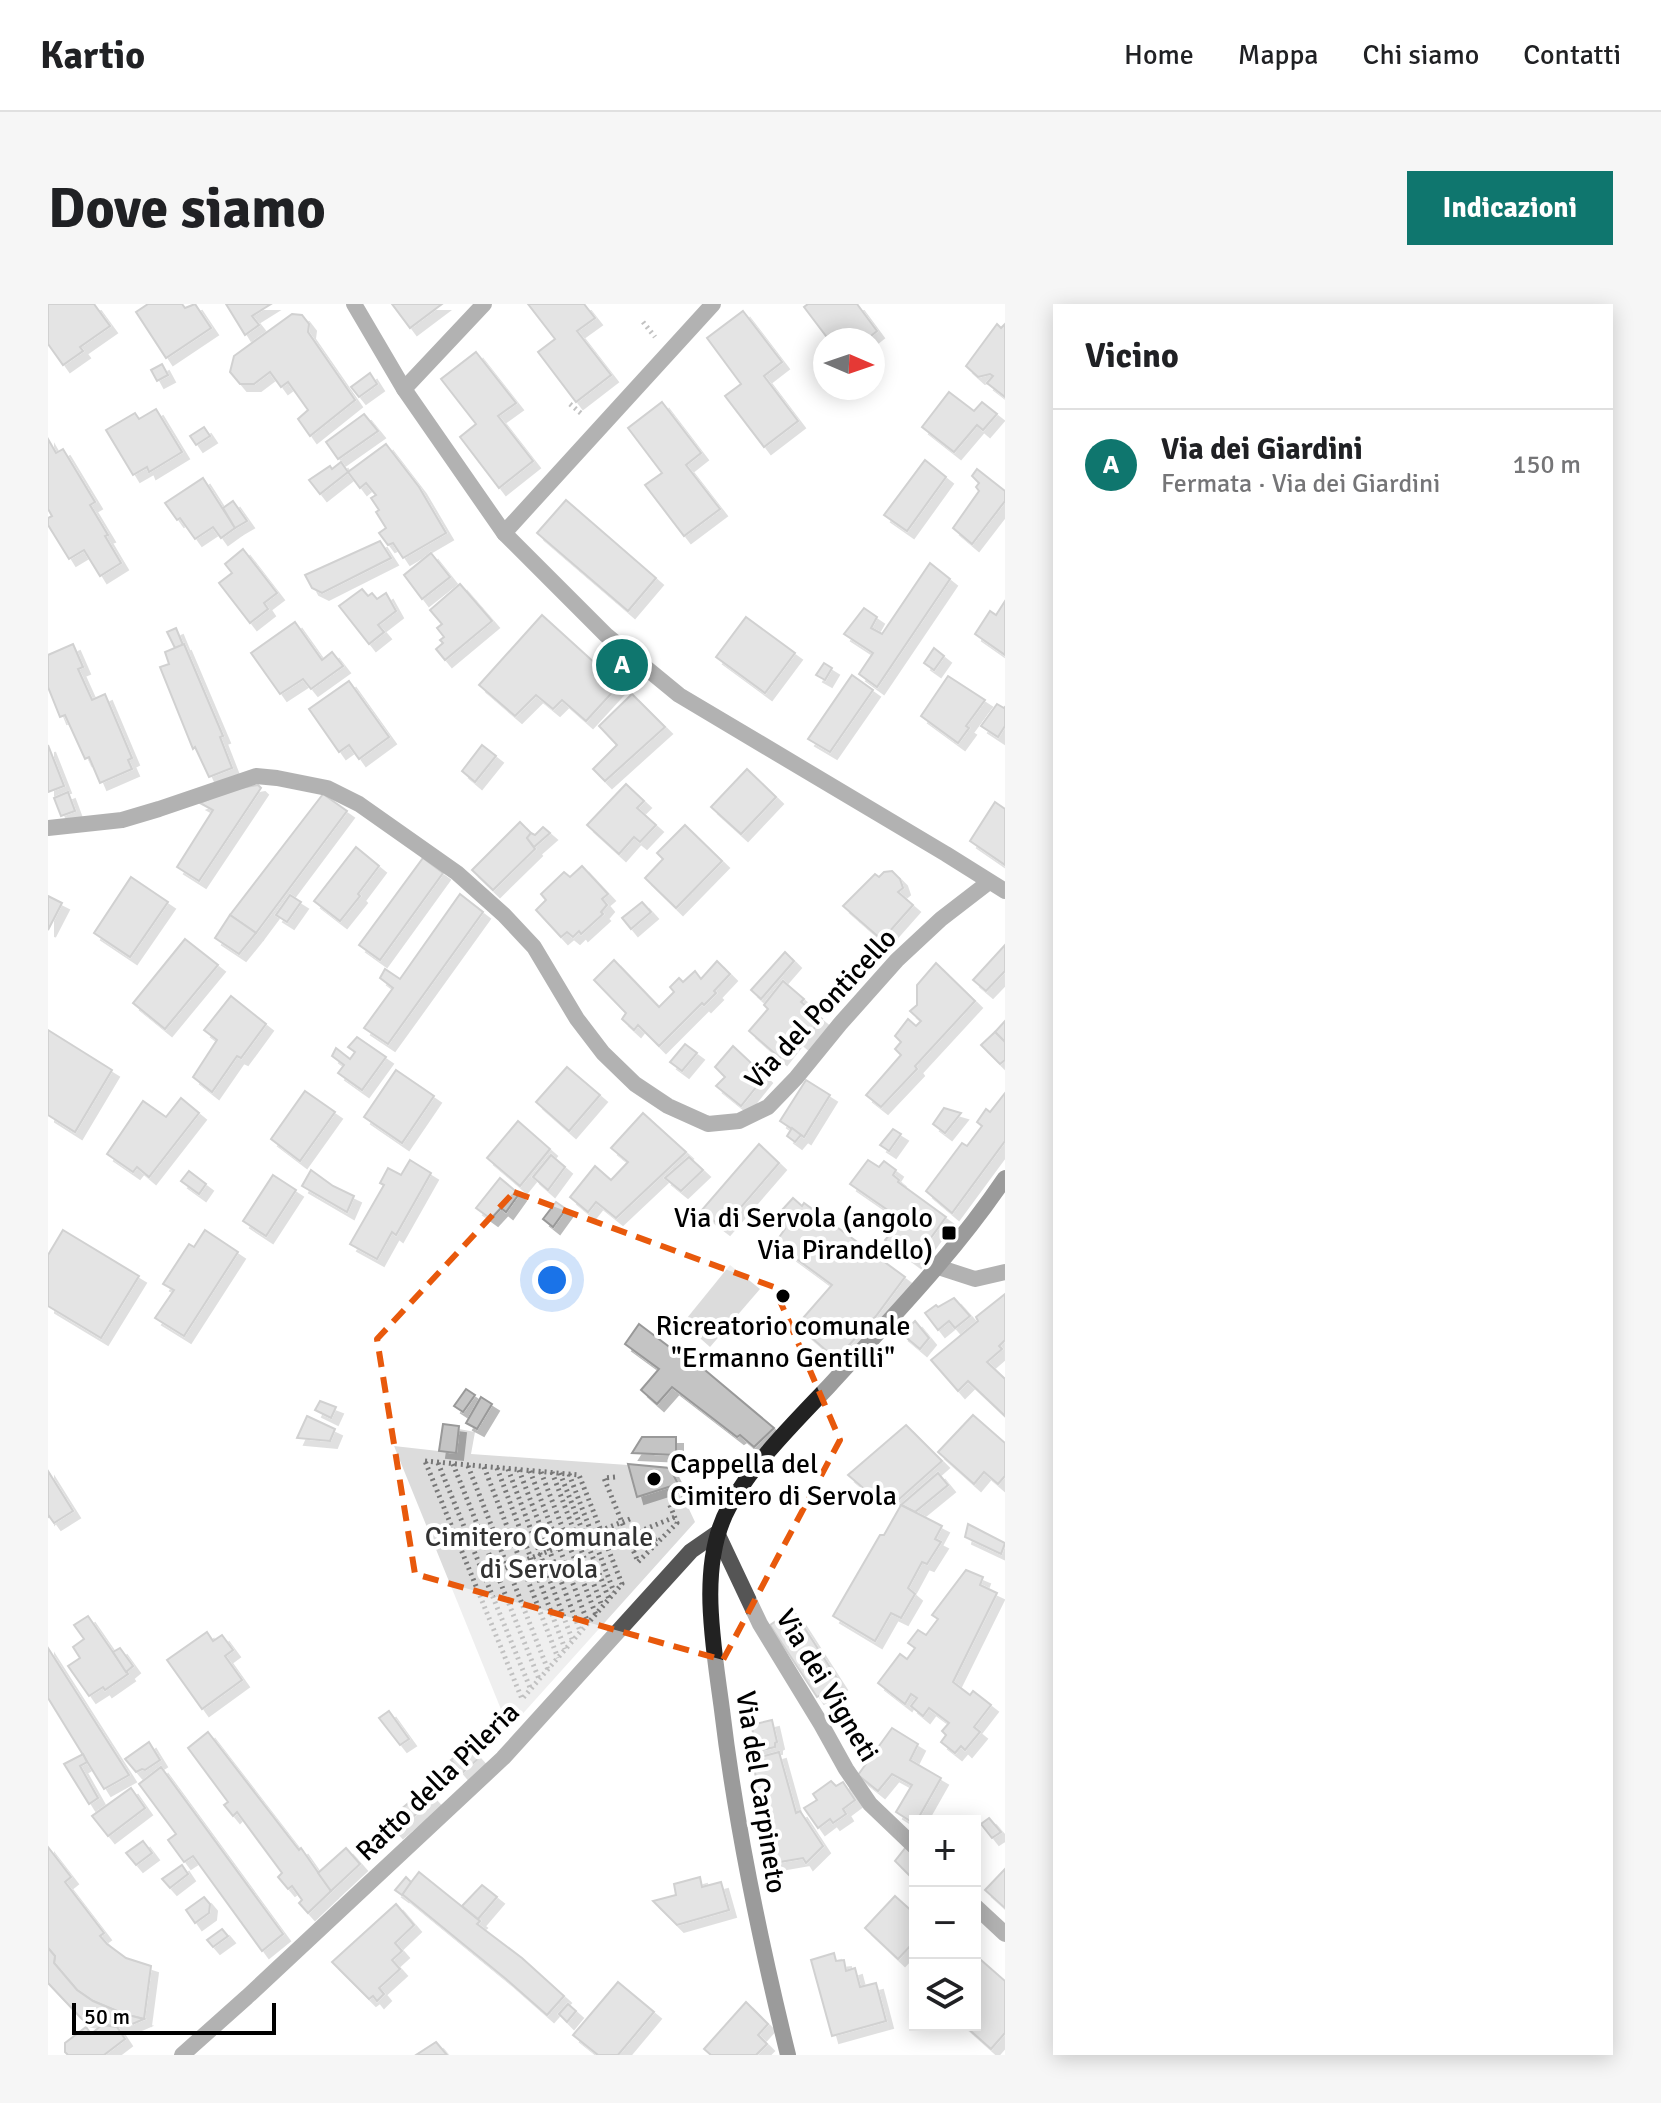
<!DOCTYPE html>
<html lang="it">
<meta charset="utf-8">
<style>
body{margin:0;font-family:Signika,sans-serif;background:#f6f6f6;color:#202124}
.controls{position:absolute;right:24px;bottom:24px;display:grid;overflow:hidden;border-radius:0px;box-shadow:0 4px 20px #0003}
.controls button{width:72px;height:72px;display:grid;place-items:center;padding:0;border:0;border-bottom:2px solid #e0e0e0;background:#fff;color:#202124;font:40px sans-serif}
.compass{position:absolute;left:765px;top:24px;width:72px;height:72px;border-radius:50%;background:#fff;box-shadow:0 4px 20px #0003;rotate:92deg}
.scale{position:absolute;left:24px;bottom:20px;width:204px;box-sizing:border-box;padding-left:8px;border:4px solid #000;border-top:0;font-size:22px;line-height:28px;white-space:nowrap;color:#000;-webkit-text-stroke:6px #fff;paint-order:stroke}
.you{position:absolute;left:504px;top:976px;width:28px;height:28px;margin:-20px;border:6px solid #fff;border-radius:50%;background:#1a73e8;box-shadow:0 0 0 12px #1a73e833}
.badge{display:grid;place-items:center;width:52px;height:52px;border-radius:50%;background:#0f766e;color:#fff;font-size:26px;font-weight:700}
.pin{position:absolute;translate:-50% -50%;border:4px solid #fff;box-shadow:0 2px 8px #0006}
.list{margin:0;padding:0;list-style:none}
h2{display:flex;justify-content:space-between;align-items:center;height:104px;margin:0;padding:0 32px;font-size:34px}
h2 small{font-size:26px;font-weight:400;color:#757577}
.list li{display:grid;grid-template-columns:52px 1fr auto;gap:24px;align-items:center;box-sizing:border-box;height:112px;padding:0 32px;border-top:2px solid #e0e0e0}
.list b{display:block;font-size:30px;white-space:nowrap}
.list p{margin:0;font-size:26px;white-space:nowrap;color:#757577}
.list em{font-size:26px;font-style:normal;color:#757577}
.icon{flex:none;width:44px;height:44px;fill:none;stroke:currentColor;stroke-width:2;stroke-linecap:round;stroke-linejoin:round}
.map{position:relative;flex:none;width:957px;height:1751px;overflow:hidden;border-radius:0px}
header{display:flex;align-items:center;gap:48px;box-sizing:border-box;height:112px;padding:0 40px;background:#fff;border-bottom:2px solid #e0e0e0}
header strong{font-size:38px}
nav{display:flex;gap:44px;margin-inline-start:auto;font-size:28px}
.intro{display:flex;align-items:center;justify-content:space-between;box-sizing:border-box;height:192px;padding:0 48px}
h1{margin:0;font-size:56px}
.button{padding:20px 36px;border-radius:0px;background:#0f766e;color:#fff;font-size:28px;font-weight:700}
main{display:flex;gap:48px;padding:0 48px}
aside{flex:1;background:#fff;border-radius:0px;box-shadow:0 4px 20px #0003}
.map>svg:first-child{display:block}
.green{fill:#dcdcdc}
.building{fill:#c4c4c4;stroke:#999;stroke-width:2;filter:url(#shadow)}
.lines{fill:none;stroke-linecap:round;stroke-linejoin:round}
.path{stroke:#777;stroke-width:5;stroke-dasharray:2 4;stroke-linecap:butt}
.minor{stroke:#555;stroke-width:16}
.secondary{stroke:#222;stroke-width:16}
.marked{fill:none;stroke:#e8590c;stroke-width:6;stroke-dasharray:16 10;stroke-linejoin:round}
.poi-dot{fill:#000;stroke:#fff;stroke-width:3}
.labels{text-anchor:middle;stroke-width:8;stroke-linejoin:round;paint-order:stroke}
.street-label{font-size:28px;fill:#000;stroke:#fff}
.poi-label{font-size:28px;fill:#000;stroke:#fff;text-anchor:end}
.park-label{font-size:28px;fill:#333;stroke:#fff}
</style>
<header>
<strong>Kartio</strong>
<nav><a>Home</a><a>Mappa</a><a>Chi siamo</a><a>Contatti</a></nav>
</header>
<div class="intro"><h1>Dove siamo</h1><a class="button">Indicazioni</a></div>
<main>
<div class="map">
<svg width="957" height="1751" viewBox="0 0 957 1751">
<defs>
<filter id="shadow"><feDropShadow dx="7" dy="7" stdDeviation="0" flood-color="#0004"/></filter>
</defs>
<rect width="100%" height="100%" fill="#fff"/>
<g class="green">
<path d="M682,961L712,985L662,1043L635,1019Z"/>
<path d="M411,1125L427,1128L423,1150L622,1164L647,1218L461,1425L346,1142L408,1149Z"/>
</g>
<g class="building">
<path d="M0,0H46L62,22L32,43L35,47L15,61L0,40Z"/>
<path d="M100,0H134L137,4L147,0L163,24L118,54L88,8Z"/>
<path d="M178,0H223L204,12L211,21L197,31Z"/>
<path d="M344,0H394L362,24Z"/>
<path d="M480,0H536L547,14L529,27L563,71L528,98L490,48L507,35Z"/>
<path d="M760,0H809L829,27L818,36H781L756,3Z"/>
<path d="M695,7L734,58L716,72L750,117L716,143L677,92L693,80L659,34Z"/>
<path d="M244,10L254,11L261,20L260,28L307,96L262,132L250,115L260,106L240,78L233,83L222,68L206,80H192L182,68L186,52Z"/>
<path d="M949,20L953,24L957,20V93L939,79L945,72L942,70L930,73L918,62Z"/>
<path d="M428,48L468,99L450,112L485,157L451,184L412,133L428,120L393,75Z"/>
<path d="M114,60L120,71L109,77L103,66Z"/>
<path d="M322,69L329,80L311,93L303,83Z"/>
<path d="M901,88L926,107L934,98L949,110L935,126L929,121L906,148L874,123Z"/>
<path d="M614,98L653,149L638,161L672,205L636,232L597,181L614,169L580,124Z"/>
<path d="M108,105L134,148L101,168L99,163L85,171L58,126L87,109L91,115Z"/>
<path d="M316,110L330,127L290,155L278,138Z"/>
<path d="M156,123L162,132L148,141L142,132Z"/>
<path d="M0,135L8,149L15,145L47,198L42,201L60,231L57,232L73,259L52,272L36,246L21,255L0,221V214L4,212L0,205Z"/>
<path d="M338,140L371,183L398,229L355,254L345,239L340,241L331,229L338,224L328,208L331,206L323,194L328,191L318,179L312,184L300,168Z"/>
<path d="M877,156L898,173L859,227L836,211Z"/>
<path d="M293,158L300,168L272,190L261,176L282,162L284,165Z"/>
<path d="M929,165L957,187V197L924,240L905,224L931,187L928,183L931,179L924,172Z"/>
<path d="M155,174L187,224L173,234L165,223L147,235L132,214L129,216L117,199Z"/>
<path d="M518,196L608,274L580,307L489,229Z"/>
<path d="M185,197L199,217L187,224L175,204Z"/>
<path d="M332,237L343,254L274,289L264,284L257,271Z"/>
<path d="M195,245L229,289L216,299L220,305L202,319L171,279L184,269L177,260Z"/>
<path d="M383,249L402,273L374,295L356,271Z"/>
<path d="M882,259L902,275L829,383L811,370L825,349L796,330L816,304L829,313L823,324L834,330Z"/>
<path d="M412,280L444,317L397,356L388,345L395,339L392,336L396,333L389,324L394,320L382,306Z"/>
<path d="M314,285L320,292L324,289L329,295L338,289L348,307L330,321L336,328L321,340L291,302Z"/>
<path d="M957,297V351L927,330L942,307L948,311Z"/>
<path d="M494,311L571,381L538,417L514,396L505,405L488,391L467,412L431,381Z"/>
<path d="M698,313L747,349L717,389L668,353Z"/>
<path d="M247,318L274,356L284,348L295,362L263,385L255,375L232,390L203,349Z"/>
<path d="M128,324L135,341L127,344L119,328Z"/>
<path d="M25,340L35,363L30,365L44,396L57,390L84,454L80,456L84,465L52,479L41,453L37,455L17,411L12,413L0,383V351Z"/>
<path d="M136,340L175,432L172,433L184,464L161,473L147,443L145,445L112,363L121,360L117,348Z"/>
<path d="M886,344L896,352L886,366L876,359Z"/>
<path d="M776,359L784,364L777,376L768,371Z"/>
<path d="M804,371L825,386L782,448L760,435Z"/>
<path d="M900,372L937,396L918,422L921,424L910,439L873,412Z"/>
<path d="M301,377L341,433L311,455L301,441L291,448L261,405Z"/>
<path d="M584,390L617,423L557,477L545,465L569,441L551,422Z"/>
<path d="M949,400L956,404L957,403V422L950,433L933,422Z"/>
<path d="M0,441L16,482L0,488Z"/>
<path d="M434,441L448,452L427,478L414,467Z"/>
<path d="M699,465L728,493L693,530L663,503Z"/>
<path d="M578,480L596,497L589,504L608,521L592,538L586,533L571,550L539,521Z"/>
<path d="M210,481L213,484L151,577L129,563L165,506L152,499L181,486Z"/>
<path d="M20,488L27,507L13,512L6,494Z"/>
<path d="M275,490L299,507L208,629L182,611Z"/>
<path d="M947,498L957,505V561L922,537Z"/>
<path d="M472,518L483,529L479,534L487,545L445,586L424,566Z"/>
<path d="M637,521L674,557L628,604L597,574L615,555L609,549Z"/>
<path d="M495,523L502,529L486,543L479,534L483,529L487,531Z"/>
<path d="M308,543L331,562L310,590L312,592L292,617L266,597Z"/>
<path d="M375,554L395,569L332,656L311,641Z"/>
<path d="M534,562L560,590L554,595L559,601L553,608L555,610L533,630L531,627L525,633L519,628L513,633L488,606L498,596L493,590L516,568L522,573Z"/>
<path d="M844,567L852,575L855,584L850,588L865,601L834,636L795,602L827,570L831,573L836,568Z"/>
<path d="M83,573L120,598L82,653L46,629Z"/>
<path d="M412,590L435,608L340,740L316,724L345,684L332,674L337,665L352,675Z"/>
<path d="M242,591L253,598L239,618L228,611Z"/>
<path d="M0,592L14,599L0,626Z"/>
<path d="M594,598L603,608L583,625L574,614Z"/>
<path d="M182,611L208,629L191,650L167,634Z"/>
<path d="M137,635L170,661L117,725L85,699Z"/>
<path d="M957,641V667L938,687L925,676Z"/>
<path d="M737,648L746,657L713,695L703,686Z"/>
<path d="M566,656L611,703L626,688L622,683L631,674L635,678L647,667L653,675L669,657L682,670L666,687L668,689L656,701L654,699L611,742L590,721L586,726L574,715L578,709L546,676Z"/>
<path d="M888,659L927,697L867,762L869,765L833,803L818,791L853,751L847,745L853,738L847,732L860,715L868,722L873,717L862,707L869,701V681Z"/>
<path d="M735,677L756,695L753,698L774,715L754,739L748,734L732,754L701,727L720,705L716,701Z"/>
<path d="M183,692L218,720L193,754L189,752L164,788L145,773L169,736L156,726Z"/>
<path d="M957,717V738L947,728Z"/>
<path d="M0,726L64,766L27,828L0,811Z"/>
<path d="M947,728L957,738V756L952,760L933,741Z"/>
<path d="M309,733L338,753L314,786L290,769L296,761L284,752L288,744L302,755L307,748L300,743Z"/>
<path d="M637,740L649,749L634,767L622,758Z"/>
<path d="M685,742L717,772L693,802L668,782L677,773L667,763Z"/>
<path d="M519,763L552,791L521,827L488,798Z"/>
<path d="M348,766L386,792L354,839L316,813Z"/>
<path d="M758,776L782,791L756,833L732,817Z"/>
<path d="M257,787L287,808L252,857L223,835Z"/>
<path d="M957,789V837L904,909L878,887L914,839L919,842L934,822L929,818L938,805L942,808Z"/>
<path d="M133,794L151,809L101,873L89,863L85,868L59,850L95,797L118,813Z"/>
<path d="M896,804L913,809L897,829L885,820Z"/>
<path d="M595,809L638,848L568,914L548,898L540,908L522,893L547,862L563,876L580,858L563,844Z"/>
<path d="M470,817L502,845L472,882L439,854Z"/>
<path d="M744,824L753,831L747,838L739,832Z"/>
<path d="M845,825L853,830L841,847L832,841Z"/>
<path d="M711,840L731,859L675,924L653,907Z"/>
<path d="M503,851L517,863L500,886L485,873Z"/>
<path d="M641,853L655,866L633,887L617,874Z"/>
<path d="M362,856L383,869L348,931L344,928L329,955L302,940L336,881L332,879L340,864L353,871Z"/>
<path d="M820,856L831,863L836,857L848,866L845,871L851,876L850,878L898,913L866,957L837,936L854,916L802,880Z"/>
<path d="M263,866L285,882L306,892L299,908L254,882Z"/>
<path d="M141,867L158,880L151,890L133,877Z"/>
<path d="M225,871L248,886L218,932L195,917Z"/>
<path d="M452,874L471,890L458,908L453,904L443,915L428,904Z"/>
<path d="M745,894L754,902L756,899L857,973L828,1012L788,1055L749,1021L784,981L727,939L737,925L731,920L740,909L735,905Z"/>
<path d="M508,898L518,905L505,923L495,915Z"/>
<path d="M15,926L91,972L53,1034L0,1002V951Z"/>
<path d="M157,926L190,948L136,1032L107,1014L126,986L115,980L141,940L146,943Z"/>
<path d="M957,990V1036L951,1042L954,1045L939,1058L957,1075V1112L920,1077L910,1087L883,1056L930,1017L928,1013Z"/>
<path d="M906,994L922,1012L907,1024L901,1017L890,1026L877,1009L888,1001L890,1003Z"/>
<path d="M867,1017L881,1034L872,1045L854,1030Z"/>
<path d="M591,1020L644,1060L645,1056L726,1124L706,1143L692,1131L689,1133L624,1083L609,1100L593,1086L611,1065L577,1040Z"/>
<path d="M418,1085L427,1091L415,1108L406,1102Z"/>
<path d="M433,1093L444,1100L429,1125L418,1119Z"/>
<path d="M272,1097L288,1103L283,1114L267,1106Z"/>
<path d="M925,1111L957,1139V1172L950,1180L936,1168L926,1180L890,1148Z"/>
<path d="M259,1112L287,1125L282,1137L249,1134Z"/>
<path d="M395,1120L411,1122L408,1149L391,1147Z"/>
<path d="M858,1121L894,1157L848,1198L830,1181L821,1189L800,1171Z"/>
<path d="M594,1133H628V1151L584,1149Z"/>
<path d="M580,1160L622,1164L630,1180L589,1193Z"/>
<path d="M0,1167L25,1207L6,1219L1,1212L0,1213Z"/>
<path d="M890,1169L900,1181L867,1208L853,1201Z"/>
<path d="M853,1201L894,1222L887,1235L893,1238L879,1260L874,1258L860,1284L867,1290L853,1314L843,1309L827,1337L785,1312L832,1231H836Z"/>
<path d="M920,1220L957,1239L953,1250L917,1233Z"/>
<path d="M918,1266L935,1273L932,1281L949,1289L905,1378L922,1391L925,1387L943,1401L926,1423L932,1428L917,1446L913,1442L907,1449L893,1438L898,1431L894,1427L901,1419L881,1404L875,1412L863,1402L869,1394L863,1390L857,1400L830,1379L852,1350L859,1355L867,1344L860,1339L870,1326L878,1331L890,1315L884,1311Z"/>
<path d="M745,1306L792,1379L769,1393L722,1321Z"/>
<path d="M40,1312L80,1370L57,1386L55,1383L41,1392L20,1362L32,1354L25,1343L36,1335L26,1321Z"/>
<path d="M159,1328L165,1337L174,1331L185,1346L177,1352L194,1376L154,1405L119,1356Z"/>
<path d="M0,1344L81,1471L56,1485L0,1394Z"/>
<path d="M72,1344L85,1362L78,1368L65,1348Z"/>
<path d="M341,1407L361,1435L352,1441L331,1414Z"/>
<path d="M724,1416L729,1438L727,1439V1443L710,1447L703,1421Z"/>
<path d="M844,1424L870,1440L862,1456L893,1474L867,1520L848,1508L864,1481L844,1470L830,1487L810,1471Z"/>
<path d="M160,1428L251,1546L253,1544L283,1587L260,1609L251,1599L254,1596L244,1582L240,1585L230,1573L234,1569L189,1508L185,1512L176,1501L180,1498L140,1444Z"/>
<path d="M101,1438L112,1456L97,1466L94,1465L88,1468L77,1455Z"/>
<path d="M420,1442L431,1454L414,1469L403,1456Z"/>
<path d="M731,1448L748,1509L752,1507L775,1542L758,1559L755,1554L726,1559L720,1506L713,1508L705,1455Z"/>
<path d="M35,1450L39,1458L32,1462L50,1494L41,1500L16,1460Z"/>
<path d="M113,1463L235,1630L214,1647L145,1552L136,1558L120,1536L128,1530L91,1480Z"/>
<path d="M783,1477L788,1482L795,1478L807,1496L795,1505L798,1510L785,1519L782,1515L770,1524L756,1504L769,1496L765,1490Z"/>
<path d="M83,1484L97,1504L60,1532L44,1512Z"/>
<path d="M377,1485L386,1495L348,1527L339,1517Z"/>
<path d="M941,1514L953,1528L944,1534L933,1520Z"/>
<path d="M95,1537L104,1549L88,1561L78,1549Z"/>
<path d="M0,1543L23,1573L17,1578L56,1629L52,1632L59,1640L78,1654L103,1662L96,1715L76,1710L45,1697L29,1686L6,1659L7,1652L0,1644Z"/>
<path d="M858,1543L867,1552L866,1576L847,1557Z"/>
<path d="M298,1544L312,1560L283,1587L270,1569Z"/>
<path d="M134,1561L140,1570L122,1584L114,1575Z"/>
<path d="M957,1565V1604L937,1586Z"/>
<path d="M371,1568L432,1617L429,1620L474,1654L516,1692L499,1711L458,1675L354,1590Z"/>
<path d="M358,1573L363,1578L354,1591L347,1586Z"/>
<path d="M652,1573L654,1583L673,1578L681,1606L629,1621L605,1597L628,1591L626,1580Z"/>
<path d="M434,1581L449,1593L430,1615L414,1602Z"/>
<path d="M847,1592L867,1610V1637L850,1655L817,1624Z"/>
<path d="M156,1593L162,1600L161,1609L147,1619L138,1606Z"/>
<path d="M348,1600L366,1621L347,1639L354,1647L344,1656L352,1665L331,1684L336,1690L329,1697L325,1692L321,1695L284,1658Z"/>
<path d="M174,1625L180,1632L165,1643L159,1636Z"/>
<path d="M0,1644L7,1652L6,1659L29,1686L45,1697L76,1710L96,1715L82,1721L69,1723L34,1715L0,1679Z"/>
<path d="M786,1649L788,1657L796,1656L798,1667L807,1664L812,1683L828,1679L838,1717L784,1732L763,1656Z"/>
<path d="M933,1656L957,1677V1729L943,1745L916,1721H927V1662Z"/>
<path d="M570,1678L606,1708L570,1751H550L525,1731Z"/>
<path d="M698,1698L720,1720L710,1731L719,1740L708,1751H663L656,1745Z"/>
<path d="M520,1700L528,1707L519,1718L511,1710Z"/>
<path d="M54,1721L69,1723L77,1735L56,1751H20L17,1748V1739L38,1723L43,1730Z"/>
<path d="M388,1738L399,1751H368Z"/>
</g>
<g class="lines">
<g class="path">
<path d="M595,18L607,33"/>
<path d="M522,100L535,111"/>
<path d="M377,1157L531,1171L574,1280L474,1395Z"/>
<path d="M390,1159L483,1386"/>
<path d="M405,1160L491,1375"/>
<path d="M420,1162L500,1366"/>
<path d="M436,1163L510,1354"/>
<path d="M449,1164L517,1345"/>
<path d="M460,1165L524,1335"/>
<path d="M471,1166L532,1327"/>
<path d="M482,1167L540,1319"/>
<path d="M493,1168L548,1311"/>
<path d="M504,1168L554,1302"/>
<path d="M512,1169L561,1295"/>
<path d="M521,1170L566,1288"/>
<path d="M567,1173L556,1174L590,1258L629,1219L621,1199L639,1192"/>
<path d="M580,1232L627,1213"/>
<path d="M585,1245L612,1233"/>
<path d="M435,1273L582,1215"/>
</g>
<g class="minor">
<path d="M306,0L356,85L456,229L558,331L631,391L898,550L957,587"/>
<path d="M356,85L436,0"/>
<path d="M456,229L665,0"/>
<path d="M0,524L74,516L111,505L208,472L229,474L279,484L311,500L409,569L456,611L486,643L529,715L555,749L587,780L620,802L660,820L691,817L720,803L748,774L792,720L849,656L893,615L941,578"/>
<path d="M890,963L927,975L957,968"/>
<path d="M927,1602L957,1630"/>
<path d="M134,1751L199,1693L455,1454L643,1247L669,1229L712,1320L773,1420L798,1465L822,1500L867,1543"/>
</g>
<path class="secondary" d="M740,1751C712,1637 688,1523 674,1406C666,1344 649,1261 681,1203C704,1160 747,1118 781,1082C843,1014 905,951 957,874"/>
</g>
<path d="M0 0H957V1751H0ZM466,888L726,983L792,1136L675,1356L367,1270L329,1035Z" fill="#fff" fill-opacity=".55" fill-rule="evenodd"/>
<path class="marked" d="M466,888L726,983L792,1136L675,1356L367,1270L329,1035Z"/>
<g class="poi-dot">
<rect x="893" y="921" width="16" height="16" rx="4"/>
<circle cx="735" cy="992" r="8"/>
<circle cx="606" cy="1175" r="8"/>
</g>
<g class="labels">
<g class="street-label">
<text transform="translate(772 704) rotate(-47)" y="10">Via del Ponticello</text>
<text transform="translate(780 1381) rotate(59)" y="10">Via dei Vigneti</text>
<text transform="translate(389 1477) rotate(-44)" y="10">Ratto della Pileria</text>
<text transform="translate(714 1488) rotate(81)" y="10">Via del Carpineto</text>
</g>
<g class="poi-label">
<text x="885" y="923">Via di Servola (angolo<tspan x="885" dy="32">Via Pirandello)</tspan></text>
<text x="735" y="1031" text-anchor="middle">Ricreatorio comunale<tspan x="735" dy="32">"Ermanno Gentilli"</tspan></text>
<text x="622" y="1169" text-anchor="start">Cappella del<tspan x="622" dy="32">Cimitero di Servola</tspan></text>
</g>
<g class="park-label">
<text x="491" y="1242">Cimitero Comunale<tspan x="491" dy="32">di Servola</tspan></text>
</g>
</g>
</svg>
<div class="controls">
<button>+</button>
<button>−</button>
<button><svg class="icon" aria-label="layers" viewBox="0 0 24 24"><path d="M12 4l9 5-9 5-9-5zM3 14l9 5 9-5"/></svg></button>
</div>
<svg class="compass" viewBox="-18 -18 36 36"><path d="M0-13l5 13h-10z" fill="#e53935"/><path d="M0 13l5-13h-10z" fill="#757577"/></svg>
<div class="scale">50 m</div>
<div class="you"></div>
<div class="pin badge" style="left:574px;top:361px">A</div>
</div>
<aside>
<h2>Vicino<small></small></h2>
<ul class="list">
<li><span class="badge">A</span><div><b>Via dei Giardini</b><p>Fermata · Via dei Giardini</p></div><em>150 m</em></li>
</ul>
</aside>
</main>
